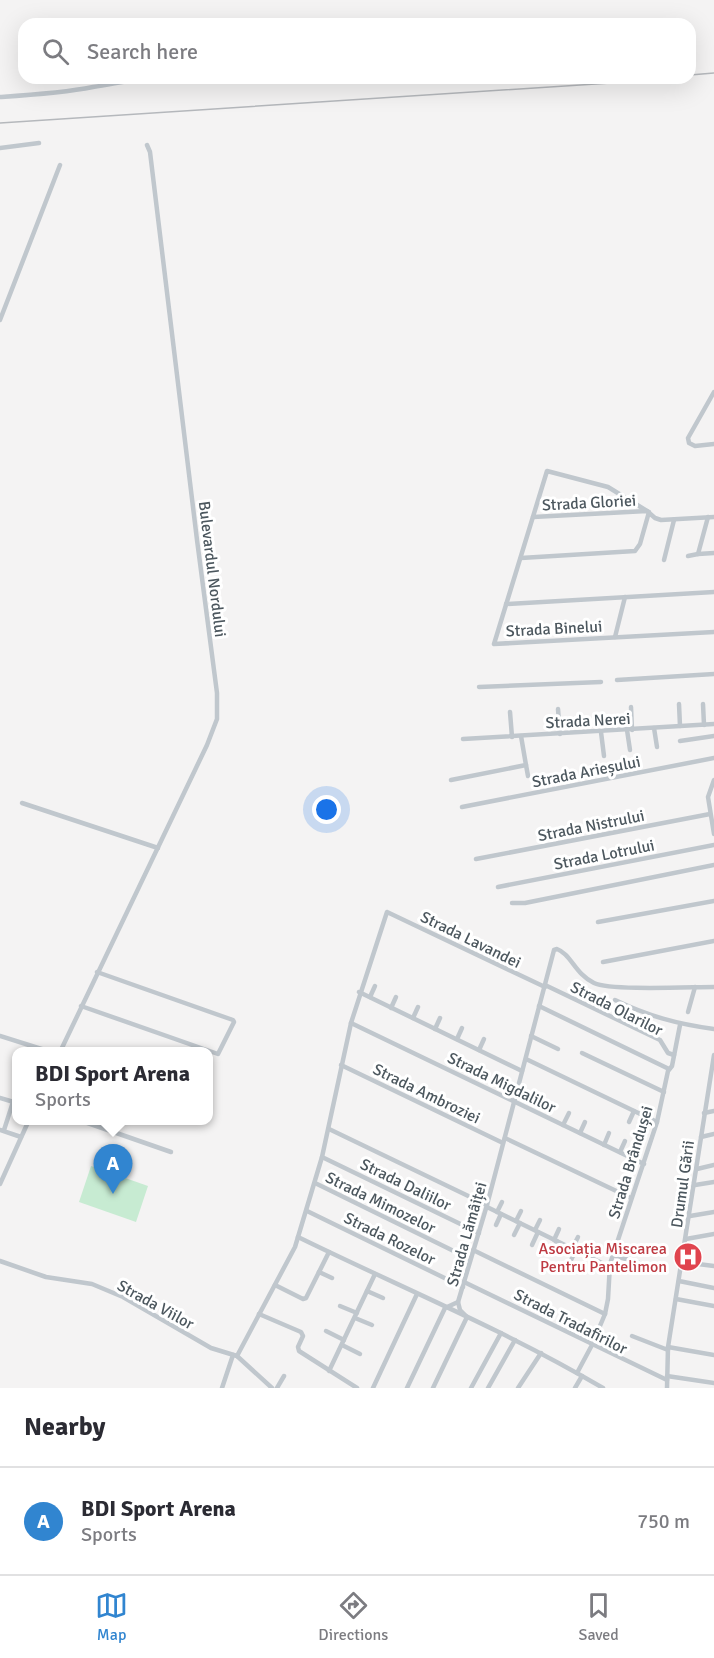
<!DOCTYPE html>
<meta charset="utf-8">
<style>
body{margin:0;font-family:Signika,sans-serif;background:#f7f7f7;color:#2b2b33}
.you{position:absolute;left:327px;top:810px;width:21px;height:21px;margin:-15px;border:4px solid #fff;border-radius:50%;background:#1a73e8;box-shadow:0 0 0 9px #1a73e833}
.badge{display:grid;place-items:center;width:39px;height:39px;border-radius:50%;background:#3185d0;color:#fff;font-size:20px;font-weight:700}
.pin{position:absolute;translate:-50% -50px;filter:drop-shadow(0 2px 3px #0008)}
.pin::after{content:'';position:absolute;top:32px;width:21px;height:18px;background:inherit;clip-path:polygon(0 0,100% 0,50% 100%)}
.popup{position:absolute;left:12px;top:1047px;width:201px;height:78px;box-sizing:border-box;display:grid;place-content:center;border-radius:12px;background:#fff;filter:drop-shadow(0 2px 4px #0005);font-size:20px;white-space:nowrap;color:#7c7c81}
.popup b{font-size:22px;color:#2b2b33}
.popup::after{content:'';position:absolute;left:50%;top:100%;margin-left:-12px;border:12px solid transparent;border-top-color:#fff}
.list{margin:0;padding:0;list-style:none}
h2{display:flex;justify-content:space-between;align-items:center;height:78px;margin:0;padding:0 24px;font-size:26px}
h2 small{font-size:20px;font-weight:400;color:#7c7c81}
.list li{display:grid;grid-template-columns:39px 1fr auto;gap:18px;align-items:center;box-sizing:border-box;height:108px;padding:0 24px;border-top:2px solid #e1e1e2}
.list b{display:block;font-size:22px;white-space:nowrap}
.list p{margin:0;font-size:20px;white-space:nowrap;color:#7c7c81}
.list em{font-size:20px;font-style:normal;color:#7c7c81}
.icon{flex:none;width:33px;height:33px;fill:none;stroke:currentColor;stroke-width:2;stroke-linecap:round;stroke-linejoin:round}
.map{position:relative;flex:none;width:714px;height:1388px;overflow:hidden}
.search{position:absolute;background:#fff;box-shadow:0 6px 24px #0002;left:18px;right:18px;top:18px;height:66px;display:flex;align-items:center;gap:15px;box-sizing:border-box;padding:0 21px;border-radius:18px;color:#7c7c81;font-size:22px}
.sheet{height:186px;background:#fff}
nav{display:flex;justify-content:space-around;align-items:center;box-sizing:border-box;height:84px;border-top:2px solid #e1e1e2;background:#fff;font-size:16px;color:#7c7c81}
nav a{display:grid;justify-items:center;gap:3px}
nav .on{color:#3185d0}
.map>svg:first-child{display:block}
.garden{fill:#c7ebd2}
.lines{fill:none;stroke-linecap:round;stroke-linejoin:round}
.street{stroke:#c0c7cd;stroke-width:4.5}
.rail{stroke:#b5b8bc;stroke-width:1.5}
.labels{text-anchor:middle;stroke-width:6;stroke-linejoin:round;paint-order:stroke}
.street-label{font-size:16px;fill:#4c575e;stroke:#fff}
.health-label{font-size:16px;fill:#be3a42;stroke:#fff;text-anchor:end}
</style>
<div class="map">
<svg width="714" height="1388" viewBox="0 0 714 1388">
<rect width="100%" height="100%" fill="#f4f3f3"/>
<path class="garden" d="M91,1166L148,1186L136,1222L79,1202Z"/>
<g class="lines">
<g class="street">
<path d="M0,97C31,95 63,93 93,87C114,84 133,79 154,78"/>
<path d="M0,148L39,143"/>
<path d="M0,320L60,165"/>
<path d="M714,392L688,438L689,443L695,446L714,444"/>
<path d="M647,511L608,487L547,471L494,644L714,632"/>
<path d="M533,517L647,511L655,518L661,520L714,517"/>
<path d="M708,517L698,554L714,553"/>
<path d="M688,556L698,554"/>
<path d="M521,558L635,551L640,544L649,512"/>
<path d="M664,560L674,520"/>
<path d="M506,604L714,592"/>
<path d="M615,637L625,597"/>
<path d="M617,680L714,674"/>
<path d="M479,687L601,682"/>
<path d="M679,704L680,726"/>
<path d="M703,704L704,725"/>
<path d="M631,707L632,730"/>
<path d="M558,709L560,734"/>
<path d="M510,712L512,737"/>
<path d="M654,728L657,747"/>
<path d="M627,730L630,750"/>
<path d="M601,732L604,756"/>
<path d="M463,739L714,724"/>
<path d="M680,741L714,736"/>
<path d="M526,765L528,776"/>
<path d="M451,780L526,765L521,736"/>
<path d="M714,780L708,797L714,834"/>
<path d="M22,803L158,848"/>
<path d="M462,807L714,758"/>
<path d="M476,859L710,814"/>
<path d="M498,887L714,845"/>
<path d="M512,903H525L714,865"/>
<path d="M598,922L714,901"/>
<path d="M603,962L714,941"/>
<path d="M545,985L660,1040L668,1053L674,1055"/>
<path d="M359,992L522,1071"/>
<path d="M370,997L375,986"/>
<path d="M615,1000C648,1016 677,1024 714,1029"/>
<path d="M81,1006L218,1054L234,1022L233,1020L97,972"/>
<path d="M539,1006L669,1069"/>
<path d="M391,1008L396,997"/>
<path d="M688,1012L695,987"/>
<path d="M413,1018L418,1007"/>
<path d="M351,1023L644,1164"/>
<path d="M435,1029L440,1018"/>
<path d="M0,1036L51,1052"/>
<path d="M531,1036L558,1049"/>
<path d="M457,1039L462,1028"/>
<path d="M479,1050L484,1039"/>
<path d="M60,1052L207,745L217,719V693L197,540L150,152L147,145"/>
<path d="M582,1053L664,1092"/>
<path d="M526,1059L657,1122"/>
<path d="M341,1065L503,1143"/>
<path d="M0,1098L17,1103"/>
<path d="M704,1113L714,1111"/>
<path d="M79,1120L171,1152"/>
<path d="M629,1122L634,1111"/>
<path d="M563,1125L569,1113"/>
<path d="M329,1129L487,1205"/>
<path d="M0,1130L21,1137"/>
<path d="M4,1130L13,1102"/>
<path d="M580,1133L585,1122"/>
<path d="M701,1137L714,1134"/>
<path d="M505,1138L631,1198"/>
<path d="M604,1145L609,1133"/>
<path d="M620,1152L625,1141"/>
<path d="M322,1157L479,1233"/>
<path d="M697,1169L714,1165"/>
<path d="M315,1183L470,1259"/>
<path d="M0,1184L29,1120"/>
<path d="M695,1185L714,1182"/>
<path d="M487,1207L610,1267"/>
<path d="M307,1211L463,1287"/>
<path d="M497,1212L502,1202"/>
<path d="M690,1216L714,1212"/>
<path d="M516,1221L521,1211"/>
<path d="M496,1225L501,1214"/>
<path d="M535,1230L540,1220"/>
<path d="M514,1235L520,1223"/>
<path d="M298,1237C400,1287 505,1330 603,1388"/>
<path d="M686,1239L714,1234"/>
<path d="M554,1240L559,1229"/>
<path d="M532,1245L538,1232"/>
<path d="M572,1249L578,1237"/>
<path d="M473,1250L605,1314"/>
<path d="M551,1254L557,1241"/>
<path d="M613,1255L642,1264"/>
<path d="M591,1258L597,1246"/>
<path d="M0,1261L46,1277L92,1284L123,1297L211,1348L237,1356"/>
<path d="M570,1262L576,1250"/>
<path d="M682,1262L714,1266"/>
<path d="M319,1272L332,1278"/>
<path d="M679,1281L714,1288"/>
<path d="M464,1282L667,1380"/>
<path d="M275,1285L303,1299L306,1298L329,1252"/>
<path d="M367,1291L383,1298"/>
<path d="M676,1299L714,1306"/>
<path d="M340,1306L357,1313"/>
<path d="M259,1314L301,1332L303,1336L298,1347L299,1351L357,1388"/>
<path d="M467,1317L460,1310L458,1302L487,1205L554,950L557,949C571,954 575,974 594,983C611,991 690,987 714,987"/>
<path d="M355,1318L372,1325"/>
<path d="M326,1331L344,1340"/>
<path d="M632,1336L668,1350"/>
<path d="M342,1345L360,1354"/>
<path d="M668,1347L714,1355"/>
<path d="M237,1356L295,1247L322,1157L351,1023L387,912L545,987"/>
<path d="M237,1356L272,1388"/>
<path d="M329,1371L375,1274"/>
<path d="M577,1373L592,1345L605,1314L608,1299L610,1264L657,1122L668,1071L672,1066L680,1025"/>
<path d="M667,1376L714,1383"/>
<path d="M222,1388L233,1355"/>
<path d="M277,1388L284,1376"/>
<path d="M373,1388L417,1294"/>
<path d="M407,1388L445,1308L458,1302"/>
<path d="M433,1388L467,1317"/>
<path d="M471,1388L501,1333"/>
<path d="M488,1388L515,1340"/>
<path d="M518,1388L541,1353"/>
<path d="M575,1388L582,1376"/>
<path d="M667,1388L668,1347L714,1055"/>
</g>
<g class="rail">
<path d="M690,75L714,73"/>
<path d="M0,123L687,78"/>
</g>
</g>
<defs>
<g id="hospital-disc" transform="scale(1.5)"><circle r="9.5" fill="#e0444e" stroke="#fff"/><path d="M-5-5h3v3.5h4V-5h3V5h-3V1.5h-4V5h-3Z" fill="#fff"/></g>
</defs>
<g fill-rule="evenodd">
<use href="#hospital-disc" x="688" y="1257"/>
</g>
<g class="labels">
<g class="street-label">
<text transform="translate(589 502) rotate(-3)" y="6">Strada Gloriei</text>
<text transform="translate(213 569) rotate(83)" y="6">Bulevardul Nordului</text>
<text transform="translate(554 628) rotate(-3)" y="6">Strada Binelui</text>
<text transform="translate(588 720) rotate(-3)" y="6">Strada Nerei</text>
<text transform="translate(586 771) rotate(-11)" y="6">Strada Arieșului</text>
<text transform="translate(591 825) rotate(-11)" y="6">Strada Nistrului</text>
<text transform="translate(604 854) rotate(-11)" y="6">Strada Lotrului</text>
<text transform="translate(471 939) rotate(26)" y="6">Strada Lavandei</text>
<text transform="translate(617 1008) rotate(27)" y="6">Strada Olarilor</text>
<text transform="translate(502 1082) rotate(26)" y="6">Strada Migdalilor</text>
<text transform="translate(427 1093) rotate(26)" y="6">Strada Ambroziei</text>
<text transform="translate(630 1162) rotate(-73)" y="6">Strada Brândușei</text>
<text transform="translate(406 1184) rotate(26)" y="6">Strada Daliilor</text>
<text transform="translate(682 1184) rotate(-82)" y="6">Drumul Gării</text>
<text transform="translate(381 1202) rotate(26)" y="6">Strada Mimozelor</text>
<text transform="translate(466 1234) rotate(-74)" y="6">Strada Lămâiței</text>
<text transform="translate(390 1238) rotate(26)" y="6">Strada Rozelor</text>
<text transform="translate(156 1304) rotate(29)" y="6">Strada Viilor</text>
<text transform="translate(571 1321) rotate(27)" y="6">Strada Tradafirilor</text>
</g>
<g class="health-label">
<text x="667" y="1254">Asociația Miscarea<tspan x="667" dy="18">Pentru Pantelimon</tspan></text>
</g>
</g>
</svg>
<div class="you"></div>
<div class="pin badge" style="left:113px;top:1194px">A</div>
<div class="popup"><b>BDI Sport Arena</b>Sports</div>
<div class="search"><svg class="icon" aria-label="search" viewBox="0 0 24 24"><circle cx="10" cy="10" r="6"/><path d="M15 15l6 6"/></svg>Search here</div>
</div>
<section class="sheet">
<h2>Nearby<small></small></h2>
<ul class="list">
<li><span class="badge">A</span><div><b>BDI Sport Arena</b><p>Sports</p></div><em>750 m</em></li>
</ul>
</section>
<nav>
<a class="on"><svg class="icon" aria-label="map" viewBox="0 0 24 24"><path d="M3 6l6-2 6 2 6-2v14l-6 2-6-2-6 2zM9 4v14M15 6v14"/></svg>Map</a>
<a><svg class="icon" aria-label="directions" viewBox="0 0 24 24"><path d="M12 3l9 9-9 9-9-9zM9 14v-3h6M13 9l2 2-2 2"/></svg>Directions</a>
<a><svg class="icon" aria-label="saved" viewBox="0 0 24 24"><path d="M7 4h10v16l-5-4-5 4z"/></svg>Saved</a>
</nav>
